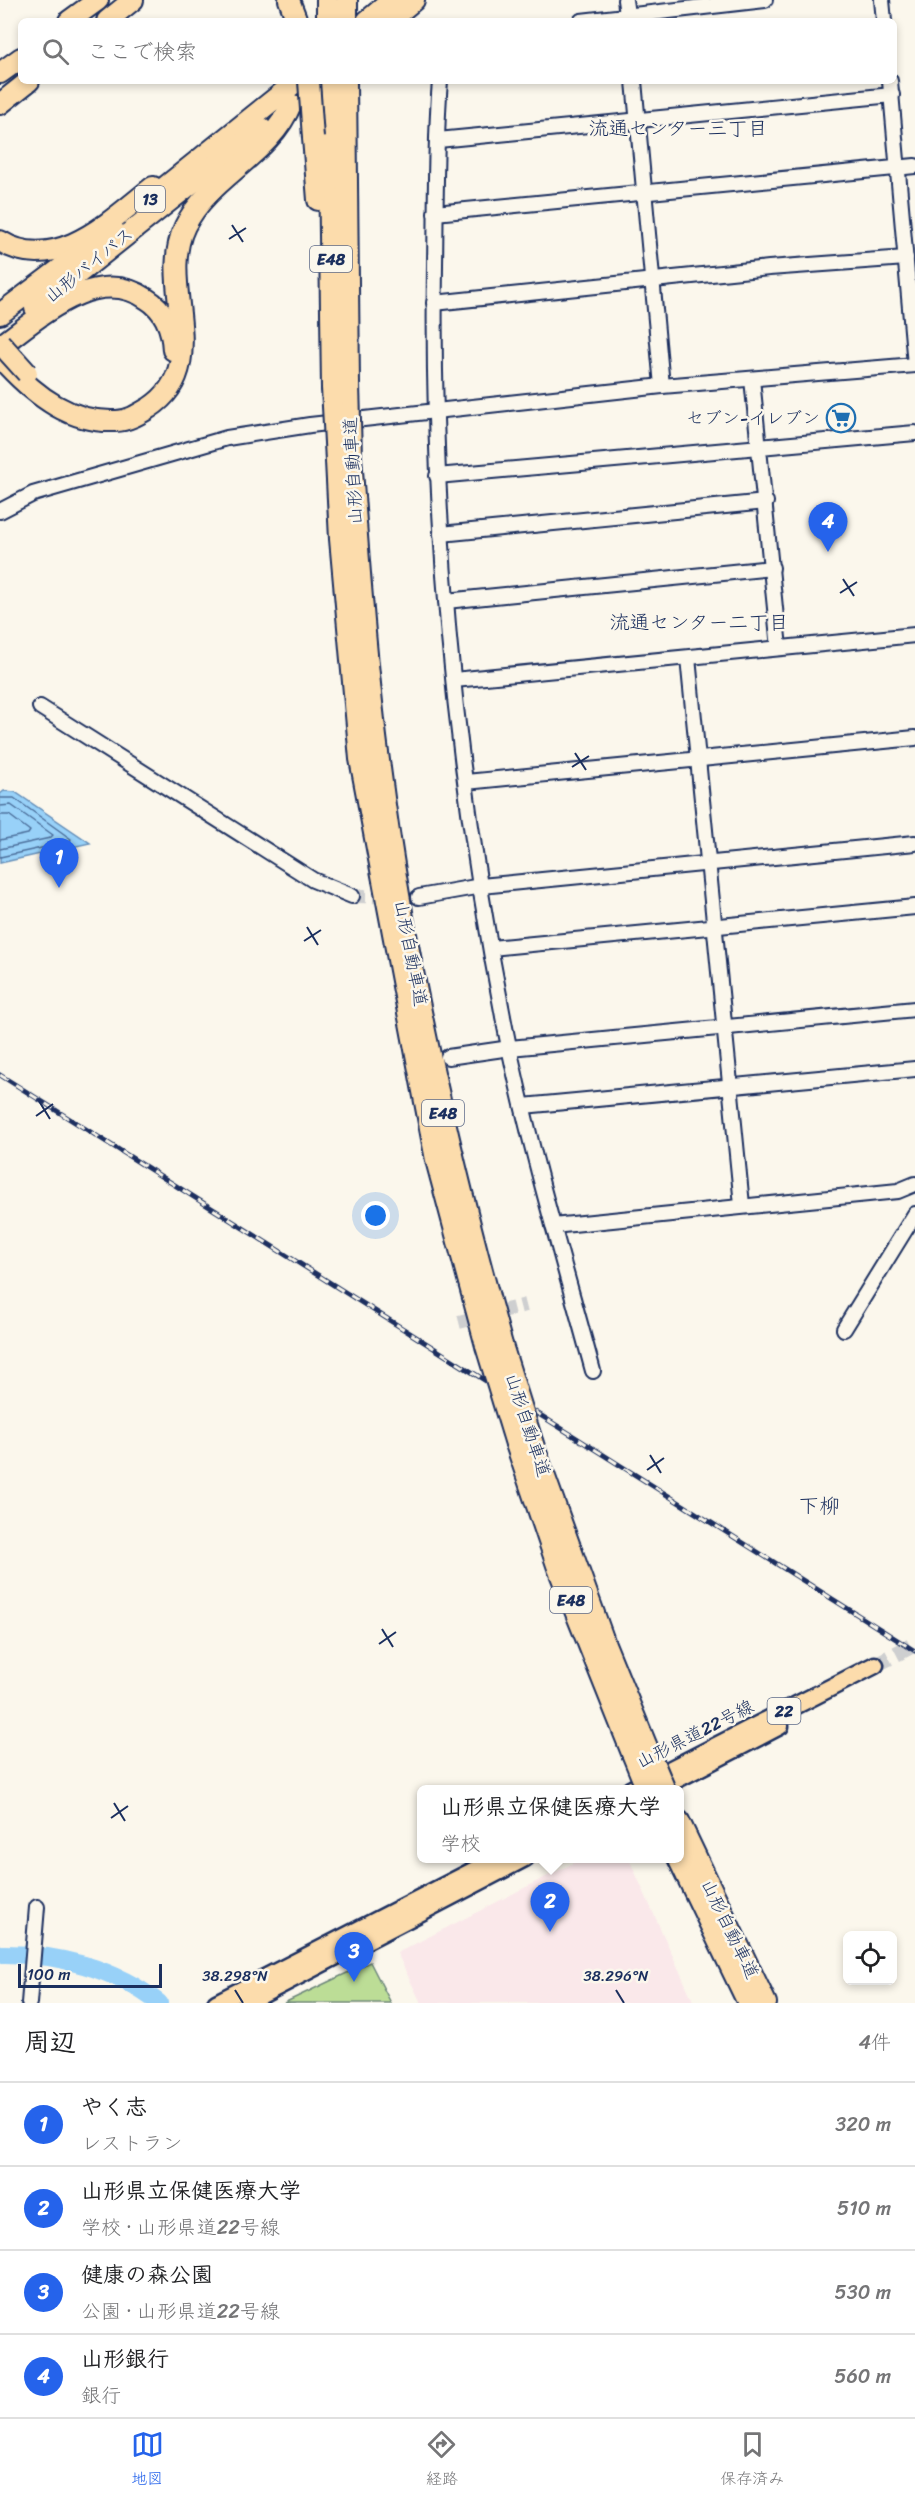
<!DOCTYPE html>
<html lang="ja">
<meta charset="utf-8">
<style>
body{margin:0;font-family:Sriracha,"Klee One",sans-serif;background:#f6f6f6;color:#202124}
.controls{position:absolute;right:18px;bottom:18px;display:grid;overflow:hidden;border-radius:9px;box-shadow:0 3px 9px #0003}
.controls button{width:54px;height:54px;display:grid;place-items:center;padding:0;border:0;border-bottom:2px solid #e0e0e0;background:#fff;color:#202124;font:30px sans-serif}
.scale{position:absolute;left:18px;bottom:15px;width:144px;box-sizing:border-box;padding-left:6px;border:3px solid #1b2f5e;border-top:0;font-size:16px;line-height:21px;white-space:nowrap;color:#1b2f5e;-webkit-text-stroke:4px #fbf7ec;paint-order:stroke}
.you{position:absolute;left:376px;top:1216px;width:21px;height:21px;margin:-15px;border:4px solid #fff;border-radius:50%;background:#1a73e8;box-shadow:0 0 0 9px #1a73e833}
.badge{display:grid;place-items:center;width:39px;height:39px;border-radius:50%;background:#2563eb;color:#fff;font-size:20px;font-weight:700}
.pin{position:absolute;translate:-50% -50px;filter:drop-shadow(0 2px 3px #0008)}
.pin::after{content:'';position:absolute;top:32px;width:21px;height:18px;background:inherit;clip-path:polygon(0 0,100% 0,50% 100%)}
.popup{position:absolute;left:417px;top:1785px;width:267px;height:78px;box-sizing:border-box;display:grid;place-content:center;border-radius:9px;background:#fff;filter:drop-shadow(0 2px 4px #0005);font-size:20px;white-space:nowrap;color:#757577}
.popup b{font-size:22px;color:#202124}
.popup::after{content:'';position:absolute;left:50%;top:100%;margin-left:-12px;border:12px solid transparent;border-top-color:#fff}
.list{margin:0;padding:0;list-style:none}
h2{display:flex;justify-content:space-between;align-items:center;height:78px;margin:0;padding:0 24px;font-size:26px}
h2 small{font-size:20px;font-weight:400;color:#757577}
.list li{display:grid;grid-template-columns:39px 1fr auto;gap:18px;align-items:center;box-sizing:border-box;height:84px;padding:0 24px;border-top:2px solid #e0e0e0}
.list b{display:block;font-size:22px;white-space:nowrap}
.list p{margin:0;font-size:20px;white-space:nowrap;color:#757577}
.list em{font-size:20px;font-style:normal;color:#757577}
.icon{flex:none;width:33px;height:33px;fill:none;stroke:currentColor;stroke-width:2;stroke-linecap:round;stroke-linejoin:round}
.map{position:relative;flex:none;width:915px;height:2003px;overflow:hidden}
.search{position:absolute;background:#fff;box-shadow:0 3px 9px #0003;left:18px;right:18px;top:18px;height:66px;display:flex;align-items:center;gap:15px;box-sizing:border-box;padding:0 21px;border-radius:9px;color:#757577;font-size:22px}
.sheet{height:414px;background:#fff}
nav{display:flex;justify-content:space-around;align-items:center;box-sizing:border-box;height:84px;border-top:2px solid #e0e0e0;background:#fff;font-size:16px;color:#757577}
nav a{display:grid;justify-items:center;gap:3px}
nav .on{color:#2563eb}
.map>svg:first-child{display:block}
.built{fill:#fae8ea}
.park{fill:#bcdd96;stroke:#6c867a;stroke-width:1.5}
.water{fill:#98d1f8;stroke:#6690ba;stroke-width:1.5}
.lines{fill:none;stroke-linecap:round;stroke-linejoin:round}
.shore{stroke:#4d709c;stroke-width:1.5}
.river{stroke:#98d1f8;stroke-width:18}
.minor-tunnel{stroke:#cecfd0;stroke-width:14;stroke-dasharray:14 7;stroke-linecap:butt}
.major-tunnel{stroke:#cecfd0;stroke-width:16;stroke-dasharray:16 8;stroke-linecap:butt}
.minor-casing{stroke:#1b2f5e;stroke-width:18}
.major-casing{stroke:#1b2f5e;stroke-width:21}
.highway-casing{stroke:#1b2f5e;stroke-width:24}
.minor{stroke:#fbf7ec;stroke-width:14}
.major{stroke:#fcdcac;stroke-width:16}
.highway{stroke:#fcdcac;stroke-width:20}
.rail-casing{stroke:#1b2f5e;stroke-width:5}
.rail{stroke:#fbf7ec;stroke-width:3;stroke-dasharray:9;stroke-linecap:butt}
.highway-bridge-casing{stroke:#1b2f5e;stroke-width:24;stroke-linecap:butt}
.highway-bridge{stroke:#fcdcac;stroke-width:20}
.ticks{fill:none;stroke:#1b2f5e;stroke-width:2}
.labels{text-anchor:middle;stroke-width:5;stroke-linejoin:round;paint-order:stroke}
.shield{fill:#fbf7ec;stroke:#5e6b89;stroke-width:1.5}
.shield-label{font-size:16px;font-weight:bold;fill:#1b2f5e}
.street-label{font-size:18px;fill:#1b2f5e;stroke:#fbf7ec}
.poi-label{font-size:18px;fill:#1b2f5e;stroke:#fbf7ec;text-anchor:end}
.neighbourhood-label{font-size:20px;fill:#1b2f5e;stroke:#fbf7ec}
.quarter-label{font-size:21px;fill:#1b2f5e;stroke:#fbf7ec}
.ticks-label{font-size:15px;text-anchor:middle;fill:#1b2f5e;stroke:#fbf7ec;stroke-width:5;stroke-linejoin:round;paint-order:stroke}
</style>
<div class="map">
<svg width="915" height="2003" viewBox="0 0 915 2003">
<rect width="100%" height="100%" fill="#fbf7ec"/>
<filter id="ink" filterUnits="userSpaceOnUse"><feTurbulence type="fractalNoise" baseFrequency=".0167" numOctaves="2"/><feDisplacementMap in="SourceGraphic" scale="12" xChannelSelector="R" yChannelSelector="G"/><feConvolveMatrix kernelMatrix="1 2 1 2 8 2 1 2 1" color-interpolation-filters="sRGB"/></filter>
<g filter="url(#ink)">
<path class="built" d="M581,1859H629L694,2003H421L397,1953Z"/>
<path class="park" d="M370,1962L391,2003H284Z"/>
<path class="water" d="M4,791L15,792L90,843L0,863V794Z"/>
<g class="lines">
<g class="shore">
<path d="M0,798H14L71,839L69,842L0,857"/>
<path d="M0,806L11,805L53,835L50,838L0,849"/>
<path d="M0,815H9L30,831L28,834L0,840"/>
</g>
<path class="river" d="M0,1954C56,1953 115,1968 159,2003"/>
<g class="minor-tunnel">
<path d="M352,896L419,897"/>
<path d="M459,1322L526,1305"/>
</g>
<path class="major-tunnel" d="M875,1665L915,1644"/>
<g class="minor-casing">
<g id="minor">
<path d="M625,0L628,21"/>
<path d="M882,0L884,21"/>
<path d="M581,21L765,0"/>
<path d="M440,81C435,142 436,204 435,265C431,527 457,790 509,1047C532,1156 564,1264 593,1371"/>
<path d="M634,81L662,386"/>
<path d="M890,81L915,365"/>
<path d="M438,140L892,95"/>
<path d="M435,213L915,166"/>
<path d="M434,303L769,268L906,258"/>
<path d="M752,379L779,648"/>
<path d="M437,476L915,433"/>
<path d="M0,511L33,494L227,438L310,425L662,386L915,365"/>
<path d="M441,534L766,502"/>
<path d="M446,601L772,568"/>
<path d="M688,658L742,1205"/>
<path d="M454,680L915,635"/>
<path d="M40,707L313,880L352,896"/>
<path d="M466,782L915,738"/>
<path d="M419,897L481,886L915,843"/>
<path d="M491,948L915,907"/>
<path d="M448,1057L510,1048L915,1009"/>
<path d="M523,1106L915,1069"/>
<path d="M553,1226L898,1191L915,1184"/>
<path d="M844,1329L915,1214"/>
<path d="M29,2003L37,1907"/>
</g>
</g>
<g class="major-casing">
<g id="major">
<path d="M630,1790L875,1665"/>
<path d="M656,1790L780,1726"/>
<path d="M216,2003L498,1858"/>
<path d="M246,2003L525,1858"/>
</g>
</g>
<g class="highway-casing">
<g id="highway">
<path d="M289,0L297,21"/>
<path d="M327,0V21"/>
<path d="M69,21L98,0"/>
<path d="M107,21L133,0"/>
<path d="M347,21V0"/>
<path d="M367,21L392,0"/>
<path d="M389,21L414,0"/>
<path d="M0,73L21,58"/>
<path d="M328,81L332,388"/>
<path d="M346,81L349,384"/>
<path d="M0,104L29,81"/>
<path d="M313,138L318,200"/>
<path d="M145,203L297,81"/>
<path d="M0,241C56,276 112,219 153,187"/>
<path d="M35,308L261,128"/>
<path d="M0,314L113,229"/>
<path d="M0,346C40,317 96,264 147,299C165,310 172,329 173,350"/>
<path d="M7,365C37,397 71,423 116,421C128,421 139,414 149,408C215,366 156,284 185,226C209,177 271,155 291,104"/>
<path d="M351,457C359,561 366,665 380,768C405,963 450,1156 502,1345"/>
<path d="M336,461L340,539L360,759L436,1160L486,1346"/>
<path d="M516,1444L558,1568L632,1753"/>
<path d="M533,1444L605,1644L647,1747"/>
<path d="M679,1821L766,2003"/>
<path d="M678,1858L748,2003"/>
</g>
</g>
<use href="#minor" class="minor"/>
<use href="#major" class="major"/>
<use href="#highway" class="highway"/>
<g class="rail-casing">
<path id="rail" d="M0,1075L915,1651"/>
</g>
<use href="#rail" class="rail"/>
<g class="highway-bridge-casing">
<g id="highway-bridge">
<path d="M309,81L313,138"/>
<path d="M0,343L27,373"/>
<path d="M349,384L351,457"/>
<path d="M332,388L336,461"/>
<path d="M502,1345L533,1444"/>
<path d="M486,1346L516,1444"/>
<path d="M647,1747L665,1790"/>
<path d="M632,1753L647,1790"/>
</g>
</g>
<use href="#highway-bridge" class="highway-bridge"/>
</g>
</g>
<path class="ticks" d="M232,225L243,242M229,239L246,228M843,579L854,596M840,593L857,582M575,753L586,770M572,767L589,756M307,927L318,945M304,941L321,930M39,1101L50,1119M36,1116L53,1104M650,1455L661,1473M647,1470L664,1458M382,1629L393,1647M379,1644L396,1632M114,1803L125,1821M111,1818L128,1806M235,1990L243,2003M616,1990L624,2003"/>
<defs>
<g id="supermarket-ring" transform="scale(1.5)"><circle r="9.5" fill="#fbf7ec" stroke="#1f6fb2" stroke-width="1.5"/><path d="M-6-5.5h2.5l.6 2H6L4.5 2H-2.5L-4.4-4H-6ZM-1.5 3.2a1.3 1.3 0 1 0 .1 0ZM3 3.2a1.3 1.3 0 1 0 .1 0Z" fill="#1f6fb2"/></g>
</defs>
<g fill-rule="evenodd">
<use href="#supermarket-ring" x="841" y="418"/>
</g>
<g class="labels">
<g class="shield">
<rect x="135" y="186" width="30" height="26" rx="4.5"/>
<rect x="310" y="246" width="42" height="26" rx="4.5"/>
<rect x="422" y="1100" width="42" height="26" rx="4.5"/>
<rect x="550" y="1587" width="42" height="26" rx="4.5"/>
<rect x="767.5" y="1698" width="33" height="26" rx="4.5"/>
</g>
<g class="shield-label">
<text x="150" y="205">13</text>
<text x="331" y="265">E48</text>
<text x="443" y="1119">E48</text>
<text x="571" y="1606">E48</text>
<text x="784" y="1717">22</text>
</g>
<g class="street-label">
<text transform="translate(89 265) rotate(-39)" y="6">山形バイパス</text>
<text transform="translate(353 471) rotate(-93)" y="6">山形自動車道</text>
<text transform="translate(411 953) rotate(79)" y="6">山形自動車道</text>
<text transform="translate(528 1425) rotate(72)" y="6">山形自動車道</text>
<text transform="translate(695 1734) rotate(-27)" y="6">山形県道22号線</text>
<text transform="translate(730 1929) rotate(64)" y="6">山形自動車道</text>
</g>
<g class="poi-label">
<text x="820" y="424">セブン-イレブン</text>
</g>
<g class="neighbourhood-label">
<text x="678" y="135">流通センター三丁目</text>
<text x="699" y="629">流通センター二丁目</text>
</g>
<g class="quarter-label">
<text x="819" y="1513">下柳</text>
</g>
</g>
<g class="ticks-label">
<text x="235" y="1981">38.298°N</text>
<text x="616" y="1981">38.296°N</text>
</g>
</svg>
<div class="controls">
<button><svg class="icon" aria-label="locate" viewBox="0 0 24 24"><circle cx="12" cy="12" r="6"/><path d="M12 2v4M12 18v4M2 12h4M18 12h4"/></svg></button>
</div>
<div class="scale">100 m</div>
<div class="you"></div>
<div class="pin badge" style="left:59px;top:888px">1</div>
<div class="pin badge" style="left:550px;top:1932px">2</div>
<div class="popup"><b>山形県立保健医療大学</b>学校</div>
<div class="pin badge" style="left:354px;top:1982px">3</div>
<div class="pin badge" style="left:828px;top:552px">4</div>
<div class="search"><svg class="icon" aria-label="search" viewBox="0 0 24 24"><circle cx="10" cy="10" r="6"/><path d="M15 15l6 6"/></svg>ここで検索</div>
</div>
<section class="sheet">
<h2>周辺<small>4件</small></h2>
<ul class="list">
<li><span class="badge">1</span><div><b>やく志</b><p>レストラン</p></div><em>320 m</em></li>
<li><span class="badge">2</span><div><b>山形県立保健医療大学</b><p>学校 · 山形県道22号線</p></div><em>510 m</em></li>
<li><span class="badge">3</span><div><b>健康の森公園</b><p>公園 · 山形県道22号線</p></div><em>530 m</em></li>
<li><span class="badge">4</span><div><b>山形銀行</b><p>銀行</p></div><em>560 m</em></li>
</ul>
</section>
<nav>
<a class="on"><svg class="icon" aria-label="map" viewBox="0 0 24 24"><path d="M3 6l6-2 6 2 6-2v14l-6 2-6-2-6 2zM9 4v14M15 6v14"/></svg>地図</a>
<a><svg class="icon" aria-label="directions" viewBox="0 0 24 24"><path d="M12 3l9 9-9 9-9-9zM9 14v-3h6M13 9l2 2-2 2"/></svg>経路</a>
<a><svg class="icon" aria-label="saved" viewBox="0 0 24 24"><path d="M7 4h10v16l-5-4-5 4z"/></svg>保存済み</a>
</nav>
